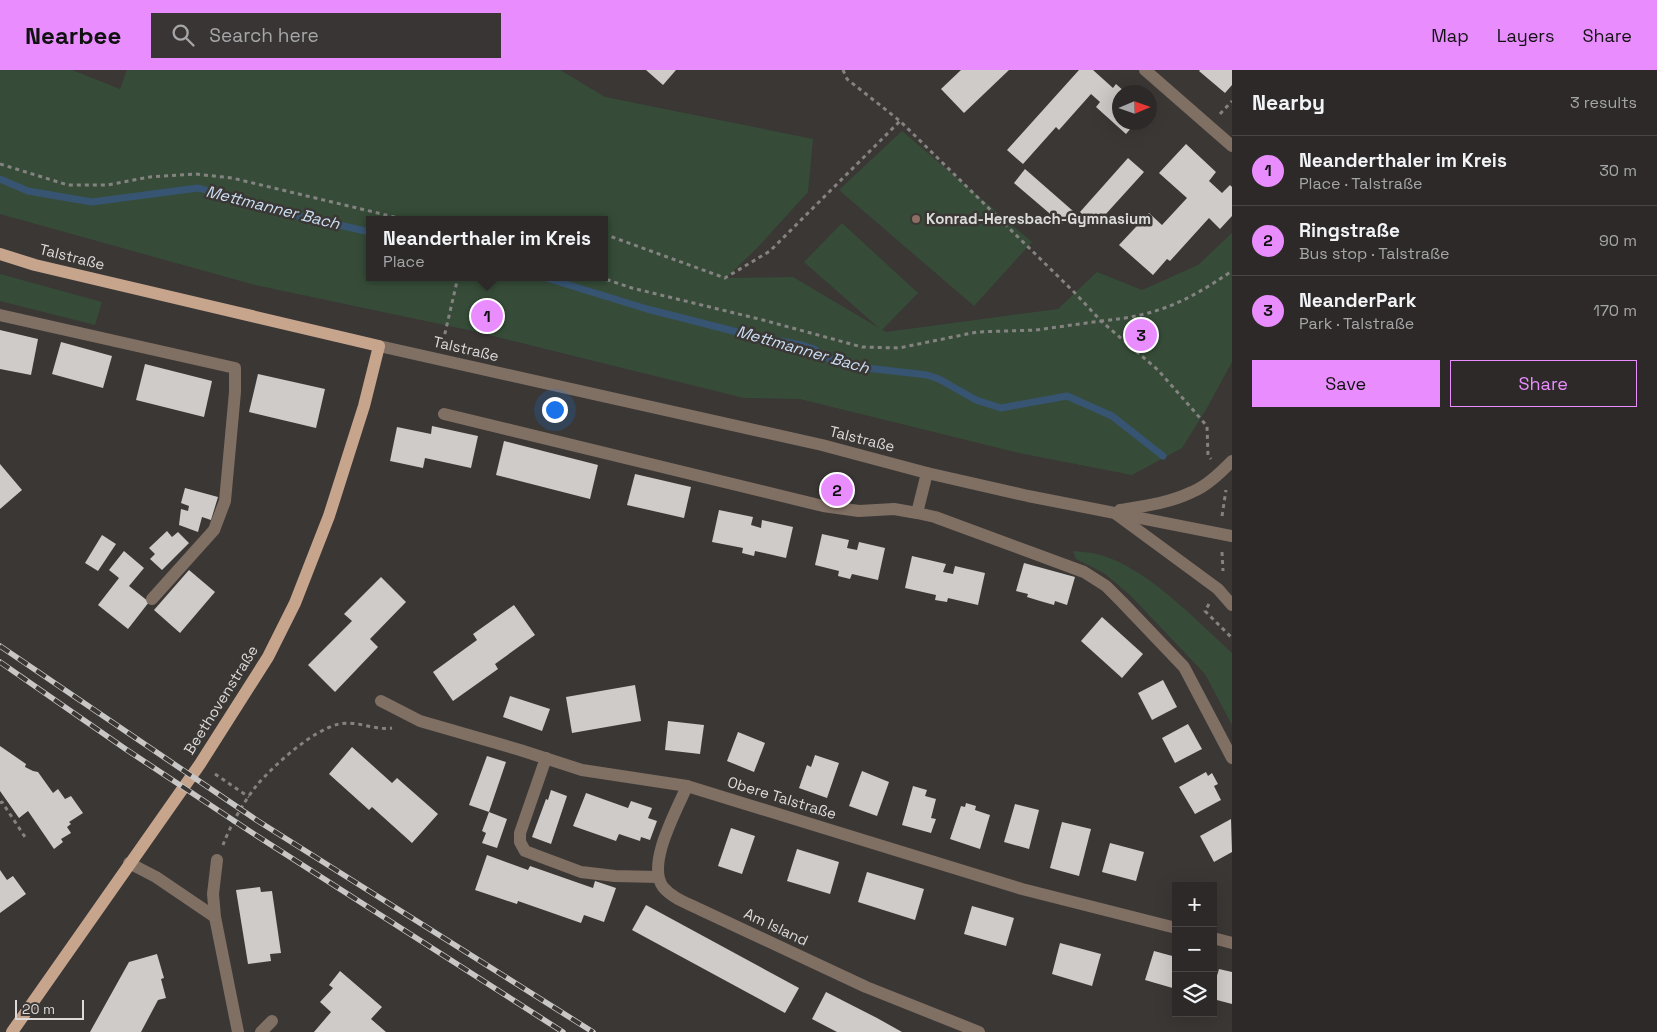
<!DOCTYPE html>
<meta charset="utf-8">
<style>
body{margin:0;font-family:"Space Grotesk",sans-serif;background:#383534;color:#f1f3f6}
.controls{position:absolute;right:15px;bottom:15px;display:grid;overflow:hidden;border-radius:0px;box-shadow:0 5px 20px #0002}
.controls button{width:45px;height:45px;display:grid;place-items:center;padding:0;border:0;border-bottom:1px solid #484545;background:#2c2928;color:#f1f3f6;font:25px sans-serif}
.compass{position:absolute;left:1112px;top:15px;width:45px;height:45px;border-radius:50%;background:#2c2928;box-shadow:0 5px 20px #0002;rotate:88deg}
.scale{position:absolute;left:15px;bottom:12px;width:69px;box-sizing:border-box;padding-left:5px;border:2px solid #dddbda;border-top:0;font-size:14px;line-height:18px;white-space:nowrap;color:#dddbda;-webkit-text-stroke:4px #3a3735;paint-order:stroke}
.you{position:absolute;left:554px;top:339px;width:18px;height:18px;margin:-12px;border:4px solid #fff;border-radius:50%;background:#1a73e8;box-shadow:0 0 0 8px #1a73e833}
.badge{display:grid;place-items:center;width:32px;height:32px;border-radius:50%;background:#e98dfe;color:#111;font-size:16px;font-weight:700}
.pin{position:absolute;translate:-50% -50%;border:2px solid #fff;box-shadow:0 1px 5px #0006}
.popup{position:absolute;left:366px;top:146px;width:242px;height:65px;box-sizing:border-box;display:grid;place-content:center;border-radius:0px;background:#2c2928;filter:drop-shadow(0 1px 4px #0005);font-size:16px;white-space:nowrap;color:#a6a6a8}
.popup b{font-size:19px;color:#f1f3f6}
.popup::after{content:'';position:absolute;left:50%;top:100%;margin-left:-10px;border:10px solid transparent;border-top-color:#2c2928}
.list{margin:0;padding:0;list-style:none}
h2{display:flex;justify-content:space-between;align-items:center;height:65px;margin:0;padding:0 20px;font-size:21px}
h2 small{font-size:16px;font-weight:400;color:#a6a6a8}
.list li{display:grid;grid-template-columns:32px 1fr auto;gap:15px;align-items:center;box-sizing:border-box;height:70px;padding:0 20px;border-top:1px solid #484545}
.list b{display:block;font-size:19px;white-space:nowrap}
.list p{margin:0;font-size:16px;white-space:nowrap;color:#a6a6a8}
.list em{font-size:16px;font-style:normal;color:#a6a6a8}
.actions{display:flex;gap:10px;padding:15px 20px}
.actions a{flex:1;padding:11px 0;border:1px solid #e98dfe;border-radius:0px;text-align:center;font-size:18px;color:#e98dfe}
.actions .main{background:#e98dfe;color:#111}
.icon{flex:none;width:28px;height:28px;fill:none;stroke:currentColor;stroke-width:2;stroke-linecap:round;stroke-linejoin:round}
.map{position:relative;flex:none;width:1232px;height:962px;overflow:hidden}
header{display:flex;align-items:center;gap:30px;box-sizing:border-box;height:70px;padding:0 25px;background:#e98dfe;color:#111}
header strong{font-size:24px}
nav{display:flex;gap:28px;margin-inline-start:auto;font-size:18px}
.search{width:350px;height:45px;background:#383534;display:flex;align-items:center;gap:12px;box-sizing:border-box;padding:0 18px;border-radius:0px;color:#a6a6a8;font-size:19px}
main{display:flex}
aside{flex:1;background:#2c2928}
.map>svg:first-child{display:block}
.green{fill:#364c38;fill-rule:evenodd}
.lines{fill:none;stroke-linecap:round;stroke-linejoin:round}
.stream{stroke:#375573;stroke-width:7}
.building{fill:#cfcbc9}
.path{stroke:#858381;stroke-width:3;stroke-dasharray:4 4;stroke-linecap:butt}
.minor{stroke:#806f63;stroke-width:12}
.major{stroke:#c7a58d;stroke-width:12}
.rail-casing{stroke:#c9c7c6;stroke-width:5.5}
.rail{stroke:#3a3735;stroke-width:4;stroke-dasharray:11;stroke-linecap:butt}
.education-dot{fill:#8d6e63;stroke:#3a3735;stroke-width:2}
.labels{text-anchor:middle;stroke-width:5;stroke-linejoin:round;paint-order:stroke}
.poi-label{font-size:15px;font-weight:bold;fill:#dddbda;stroke:#3a3735;text-anchor:start}
.street-label{font-size:15px;fill:#dddbda;stroke:#3a3735}
.water-label{font-size:16px;font-style:italic;fill:#cadef4;stroke:#3a3735}
</style>
<header>
<strong>Nearbee</strong>
<div class="search"><svg class="icon" aria-label="search" viewBox="0 0 24 24"><circle cx="10" cy="10" r="6"/><path d="M15 15l6 6"/></svg>Search here</div>
<nav><a>Map</a><a>Layers</a><a>Share</a></nav>
</header>
<main>
<div class="map">
<svg width="1232" height="962" viewBox="0 0 1232 962">
<rect width="100%" height="100%" fill="#3a3735"/>
<g class="green">
<path d="M0,0H72L120,19L127,0H560L605,27L813,69L808,122L758,177L726,208L793,207L879,258L804,192L842,153L918,223L882,260L886,262L1058,239L1097,202L1142,220L1198,195L1232,163V292L1207,338L1182,378L1132,405L1019,383L800,329L744,328L473,261L255,215L0,144ZM370,150H604V207H370Z"/>
<path d="M902,61L1032,172L974,236L839,120Z"/>
<path d="M0,204L102,232L95,255L0,231Z"/>
<path d="M1073,481C1082,482 1091,482 1100,485C1146,497 1197,551 1232,583V655L1205,604L1130,525L1104,503L1076,489Z"/>
</g>
<g class="lines">
<g class="stream">
<path d="M0,109L28,121L92,132L198,118L286,143L370,162"/>
<path d="M543,207L647,239L749,265L802,275L814,279L829,289L858,297L927,305L939,309L976,330L1001,338L1067,326L1112,346L1163,386"/>
</g>
</g>
<g class="building">
<path d="M646,0H676L663,15Z"/>
<path d="M961,0H1009L964,43L941,19Z"/>
<path d="M1079,0H1093L1113,18L1116,14L1125,22H1120V52H1136L1126,64L1096,37L1100,32L1091,24L1059,60L1056,57L1023,94L1007,80Z"/>
<path d="M1200,0H1232V15L1225,23L1199,1Z"/>
<path d="M1186,74L1216,102L1209,111L1222,123L1230,115L1232,117V146L1220,159L1209,148L1170,191L1167,189L1153,205L1119,175L1149,143L1162,155L1187,128L1159,103Z"/>
<path d="M1128,88L1144,102L1095,156L1080,142Z"/>
<path d="M1025,99L1073,141L1062,154L1014,113Z"/>
<path d="M0,260L38,269L31,305L0,299Z"/>
<path d="M61,272L112,286L103,318L52,304Z"/>
<path d="M145,294L212,311L204,347L136,330Z"/>
<path d="M258,304L325,319L316,358L249,342Z"/>
<path d="M432,356L478,366L471,398L425,388L423,398L390,391L397,357L431,364Z"/>
<path d="M504,371L598,395L590,429L496,405Z"/>
<path d="M0,394L22,420L0,439Z"/>
<path d="M635,404L691,417L684,448L627,435Z"/>
<path d="M185,418L218,427L211,450L202,447L198,462L179,455L181,439L188,441L189,436L181,433Z"/>
<path d="M719,440L753,447L751,455L761,458L762,450L793,457L786,488L755,481L754,486L742,483L743,478L712,472Z"/>
<path d="M167,461L172,467L178,462L189,473L162,500L150,489L155,484L149,478Z"/>
<path d="M822,464L849,470L847,478L857,480L859,472L885,478L878,510L852,504L850,509L838,506L839,501L815,495Z"/>
<path d="M102,465L116,474L98,501L85,493Z"/>
<path d="M124,481L144,498L129,516L149,532L128,559L98,535L119,508L109,500Z"/>
<path d="M912,486L946,494L943,502L953,504L955,496L985,503L978,535L948,528L947,532L935,530L936,525L905,518Z"/>
<path d="M1024,493L1075,507L1067,535L1055,531L1054,535L1040,531L1027,527L1028,524L1016,521Z"/>
<path d="M189,500L215,522L180,563L154,540Z"/>
<path d="M381,507L406,532L370,569L378,577L335,622L308,595L352,551L344,544Z"/>
<path d="M514,535L535,565L495,594L498,599L453,631L433,602L477,570L473,564Z"/>
<path d="M1102,547L1143,584L1122,608L1081,571Z"/>
<path d="M1163,610L1177,637L1152,650L1138,623Z"/>
<path d="M635,615L641,651L572,663L566,627Z"/>
<path d="M510,626L550,639L542,661L503,647Z"/>
<path d="M668,651L704,655L700,684L665,680Z"/>
<path d="M1188,654L1202,679L1175,693L1162,668Z"/>
<path d="M738,662L765,673L754,702L727,691Z"/>
<path d="M0,676L26,694L25,697L33,701L38,702L53,723L58,719L65,729L71,726L83,743L69,752L71,754L67,757L71,763L61,769L63,772L54,779L28,741L19,748L0,721Z"/>
<path d="M352,677L392,713L397,708L438,744L412,773L372,737L369,740L329,704Z"/>
<path d="M815,685L839,693L827,728L799,718L807,695L811,697Z"/>
<path d="M487,686L506,692L489,742L469,735Z"/>
<path d="M862,701L889,712L877,746L849,736Z"/>
<path d="M1206,702L1208,706L1212,703L1218,714L1214,716L1221,730L1195,744L1179,717Z"/>
<path d="M913,716L927,720L925,726L936,729L931,748L936,749L931,763L902,755Z"/>
<path d="M551,720L567,726L551,774L532,767L546,729L548,730Z"/>
<path d="M586,723L628,738L631,731L652,738L648,748L657,751L650,770L641,767L640,771L619,764L616,771L573,756Z"/>
<path d="M966,733L976,736L975,740L990,745L980,779L950,769L961,736L965,737Z"/>
<path d="M1015,734L1039,740L1029,779L1004,772Z"/>
<path d="M489,742L507,749L497,778L482,773L486,763L482,761Z"/>
<path d="M1231,749L1232,782L1214,792L1200,766Z"/>
<path d="M1062,752L1091,759L1079,806L1050,798Z"/>
<path d="M731,758L755,766L742,804L718,796Z"/>
<path d="M1110,773L1144,782L1136,811L1102,802Z"/>
<path d="M797,779L839,792L830,824L787,811Z"/>
<path d="M487,785L528,800L530,796L593,818L595,811L616,818L604,852L584,845L581,853L518,831L517,834L475,820Z"/>
<path d="M0,800L7,810L13,806L26,824L0,843Z"/>
<path d="M867,802L924,819L915,850L858,832Z"/>
<path d="M260,817L261,822L272,821L281,883L270,884L271,891L248,894L236,820Z"/>
<path d="M646,835L799,918L785,943L632,860Z"/>
<path d="M972,836L1014,848L1006,876L964,864Z"/>
<path d="M1060,873L1101,884L1092,916L1052,904Z"/>
<path d="M1154,881L1176,887V919L1145,910Z"/>
<path d="M157,884L164,908L161,909L166,928L158,930L141,962H90L129,892Z"/>
<path d="M1219,899L1232,902V934L1213,929V919Z"/>
<path d="M340,901L382,937L371,949L386,962H314L331,942L320,932L333,918L329,915Z"/>
<path d="M826,922L877,948L902,962H837L812,949Z"/>
</g>
<g class="lines">
<g class="path">
<path d="M843,0L847,9L900,51L1075,223L1101,251C1157,246 1186,232 1232,201"/>
<path d="M1220,44L1232,31"/>
<path d="M0,94L68,115H107L150,107L195,104L232,108L407,150"/>
<path d="M604,164L725,208L770,181L900,51"/>
<path d="M599,207L632,218L763,250L862,277L899,278L977,262L1036,260L1101,251L1158,300L1207,356L1208,385L1211,389"/>
<path d="M443,272L458,207"/>
<path d="M1222,446L1226,420"/>
<path d="M1222,482L1223,501"/>
<path d="M1209,534L1205,541L1232,568"/>
<path d="M215,704L249,727"/>
<path d="M0,733L2,732L25,767"/>
<path d="M223,775C230,756 244,731 257,715C275,694 313,660 339,654C357,650 375,661 392,658"/>
</g>
<g class="minor">
<path d="M1145,0L1232,76"/>
<path d="M0,245L235,298V322L225,431L214,460L152,529"/>
<path d="M379,276L822,375L927,403L1028,426L1232,466"/>
<path d="M444,344L823,436L859,441L894,439L917,443"/>
<path d="M927,403L917,443L935,447L1084,502L1106,516L1122,532L1184,597L1232,688"/>
<path d="M1120,440C1145,436 1169,433 1192,422C1207,416 1221,402 1232,391"/>
<path d="M1116,444L1218,519L1232,535"/>
<path d="M381,631L420,651L520,680L582,700L687,716L1022,819L1176,858"/>
<path d="M546,688L520,763V772L525,781L581,802L615,806L658,807"/>
<path d="M687,716C677,740 646,794 663,817C672,828 687,833 699,839L866,917L979,962"/>
<path d="M217,790L213,824L215,847L238,962"/>
<path d="M129,793L156,807L215,847"/>
<path d="M1213,868L1232,873"/>
<path d="M261,962L272,951"/>
</g>
<path class="major" d="M0,184L35,195L379,276L364,336L329,446L295,533L268,587L200,694L12,962"/>
<g class="rail-casing">
<g id="rail">
<path d="M0,576L258,751L593,962"/>
<path d="M0,592L127,680L251,762L563,962"/>
</g>
</g>
<use href="#rail" class="rail"/>
</g>
<circle class="education-dot" cx="916" cy="149" r="5"/>
<g class="labels">
<g class="poi-label">
<text x="926" y="154">Konrad-Heresbach-Gymnasium</text>
</g>
<g class="street-label">
<text transform="translate(72 187) rotate(14)" y="5">Talstraße</text>
<text transform="translate(466 279) rotate(13)" y="5">Talstraße</text>
<text transform="translate(862 369) rotate(14)" y="5">Talstraße</text>
<text transform="translate(221 630) rotate(-58)" y="5">Beethovenstraße</text>
<text transform="translate(782 728) rotate(17)" y="5">Obere Talstraße</text>
<text transform="translate(776 857) rotate(25)" y="5">Am Island</text>
</g>
<g class="water-label">
<text transform="translate(273 137) rotate(14)" y="6">Mettmanner Bach</text>
<text transform="translate(803 279) rotate(16)" y="6">Mettmanner Bach</text>
</g>
</g>
</svg>
<div class="controls">
<button>+</button>
<button>−</button>
<button><svg class="icon" aria-label="layers" viewBox="0 0 24 24"><path d="M12 4l9 5-9 5-9-5zM3 14l9 5 9-5"/></svg></button>
</div>
<svg class="compass" viewBox="-18 -18 36 36"><path d="M0-13l5 13h-10z" fill="#e53935"/><path d="M0 13l5-13h-10z" fill="#a6a6a8"/></svg>
<div class="scale">20 m</div>
<div class="you"></div>
<div class="pin badge" style="left:487px;top:246px">1</div>
<div class="popup"><b>Neanderthaler im Kreis</b>Place</div>
<div class="pin badge" style="left:837px;top:420px">2</div>
<div class="pin badge" style="left:1141px;top:265px">3</div>
</div>
<aside>
<h2>Nearby<small>3 results</small></h2>
<ul class="list">
<li><span class="badge">1</span><div><b>Neanderthaler im Kreis</b><p>Place · Talstraße</p></div><em>30 m</em></li>
<li><span class="badge">2</span><div><b>Ringstraße</b><p>Bus stop · Talstraße</p></div><em>90 m</em></li>
<li><span class="badge">3</span><div><b>NeanderPark</b><p>Park · Talstraße</p></div><em>170 m</em></li>
</ul>
<div class="actions"><a class="main">Save</a><a>Share</a></div>
</aside>
</main>
